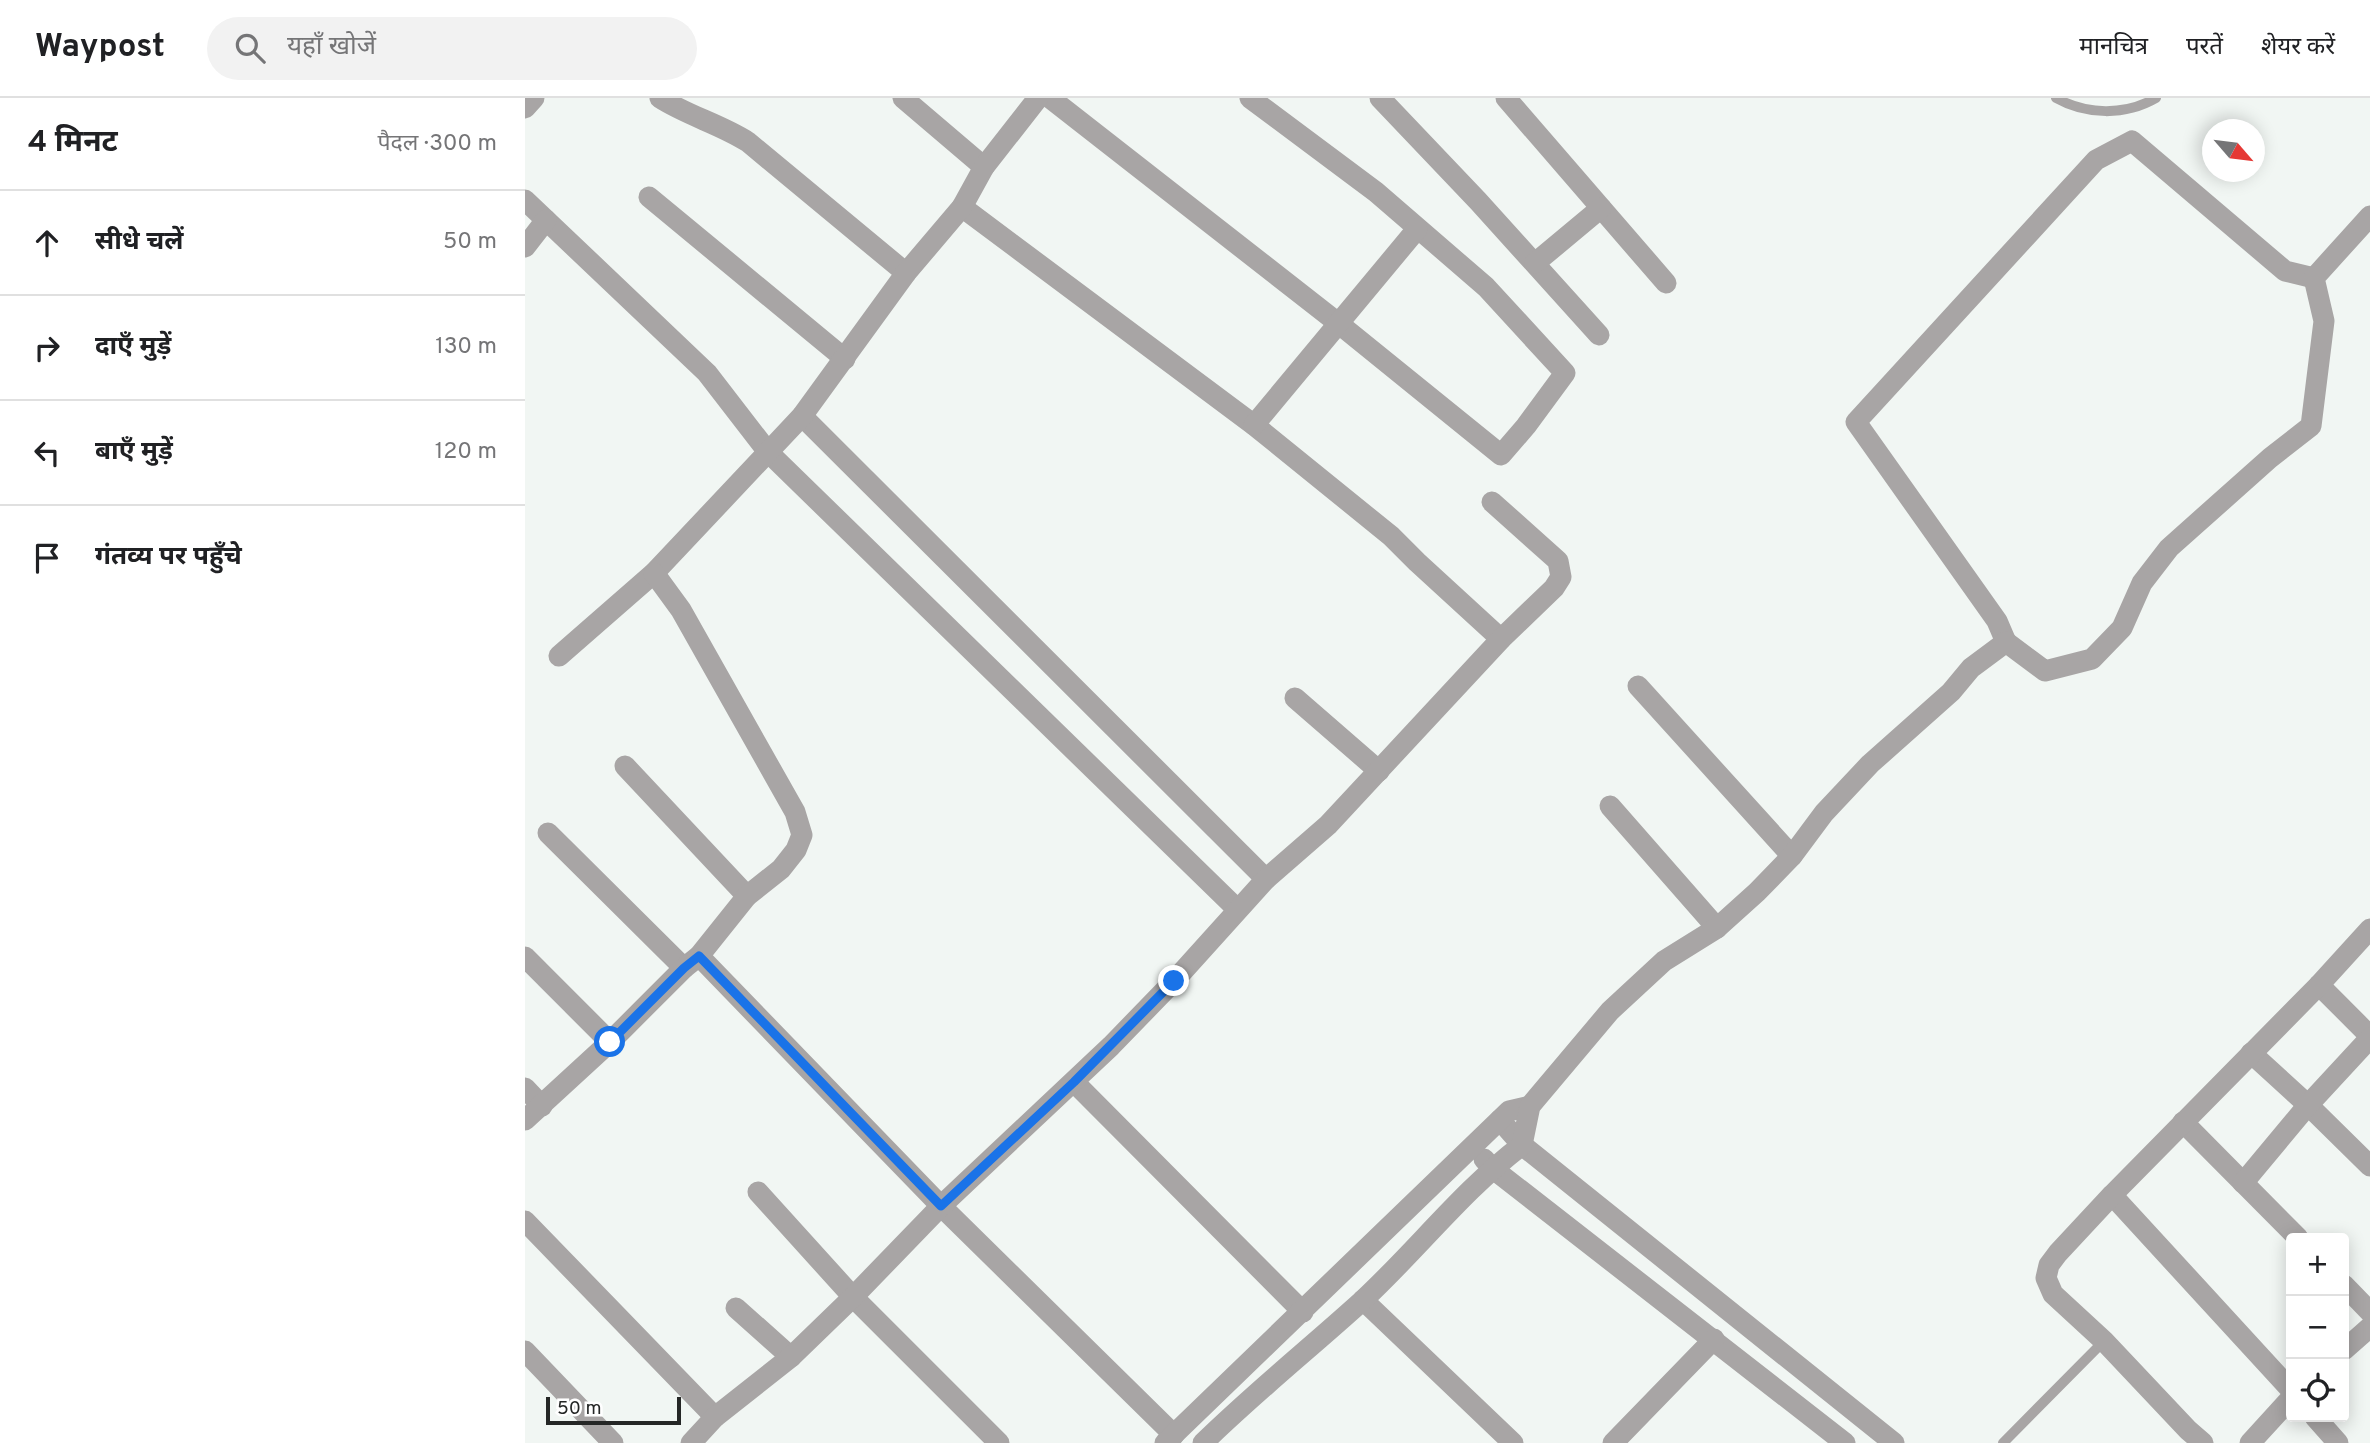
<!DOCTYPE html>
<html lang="hi">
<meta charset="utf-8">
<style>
body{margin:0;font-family:Overpass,"Noto Sans Devanagari",sans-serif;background:#f2f2f2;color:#202124}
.controls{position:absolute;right:21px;bottom:21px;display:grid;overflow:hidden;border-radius:7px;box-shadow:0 4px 18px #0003}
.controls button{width:63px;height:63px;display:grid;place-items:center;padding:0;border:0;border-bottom:2px solid #e0e0e0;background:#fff;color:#202124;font:35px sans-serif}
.compass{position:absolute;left:1677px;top:21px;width:63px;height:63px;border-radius:50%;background:#fff;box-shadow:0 4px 18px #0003;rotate:118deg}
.scale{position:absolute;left:21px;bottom:18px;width:135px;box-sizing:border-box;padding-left:7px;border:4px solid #252726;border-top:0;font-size:19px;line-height:24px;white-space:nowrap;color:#252726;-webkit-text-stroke:5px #fff;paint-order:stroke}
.stop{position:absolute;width:21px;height:21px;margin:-16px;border:5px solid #1a73e8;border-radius:50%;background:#fff}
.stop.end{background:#1a73e8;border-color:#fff;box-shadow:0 2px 7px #0008}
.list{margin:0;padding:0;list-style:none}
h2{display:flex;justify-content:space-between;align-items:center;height:91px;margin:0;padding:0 28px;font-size:30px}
h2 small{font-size:23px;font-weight:400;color:#757577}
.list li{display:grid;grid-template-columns:46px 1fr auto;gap:21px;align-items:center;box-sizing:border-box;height:105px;padding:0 28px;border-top:2px solid #e0e0e0}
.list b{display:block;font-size:26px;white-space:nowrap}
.list em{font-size:23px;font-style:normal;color:#757577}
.icon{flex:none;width:38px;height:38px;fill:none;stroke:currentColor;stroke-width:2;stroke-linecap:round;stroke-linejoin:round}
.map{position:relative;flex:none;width:1845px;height:1345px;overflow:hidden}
header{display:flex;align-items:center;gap:42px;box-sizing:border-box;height:98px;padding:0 35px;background:#fff;border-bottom:2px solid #e0e0e0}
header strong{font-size:33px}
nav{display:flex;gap:38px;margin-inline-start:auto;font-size:24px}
.search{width:490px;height:63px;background:#f2f2f2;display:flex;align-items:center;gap:18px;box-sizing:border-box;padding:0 24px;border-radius:38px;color:#757577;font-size:26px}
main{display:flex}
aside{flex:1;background:#fff}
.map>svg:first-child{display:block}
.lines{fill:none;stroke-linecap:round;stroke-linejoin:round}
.lane{stroke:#a8a5a5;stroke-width:10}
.street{stroke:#a8a5a5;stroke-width:21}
.route{stroke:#1a73e8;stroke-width:9}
</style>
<header>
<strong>Waypost</strong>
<div class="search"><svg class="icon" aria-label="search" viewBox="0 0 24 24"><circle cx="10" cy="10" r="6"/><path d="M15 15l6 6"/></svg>यहाँ खोजें</div>
<nav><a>मानचित्र</a><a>परतें</a><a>शेयर करें</a></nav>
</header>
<main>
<aside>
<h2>4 मिनट<small>पैदल · 300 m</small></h2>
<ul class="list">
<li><svg class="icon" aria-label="ahead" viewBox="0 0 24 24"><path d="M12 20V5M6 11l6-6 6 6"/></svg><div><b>सीधे चलें</b></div><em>50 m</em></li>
<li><svg class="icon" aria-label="right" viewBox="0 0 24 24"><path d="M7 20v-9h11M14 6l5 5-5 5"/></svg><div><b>दाएँ मुड़ें</b></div><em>130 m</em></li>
<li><svg class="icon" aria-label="left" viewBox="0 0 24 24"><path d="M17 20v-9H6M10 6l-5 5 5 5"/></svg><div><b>बाएँ मुड़ें</b></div><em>120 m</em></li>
<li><svg class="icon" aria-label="arrive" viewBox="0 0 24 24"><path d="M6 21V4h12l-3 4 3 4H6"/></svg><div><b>गंतव्य पर पहुँचे</b></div></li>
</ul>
</aside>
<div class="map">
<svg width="1845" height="1345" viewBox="0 0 1845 1345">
<rect width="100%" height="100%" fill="#f1f6f3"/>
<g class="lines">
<g class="lane">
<path d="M1531,0C1561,17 1600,18 1631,0"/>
<path d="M1478,1345L1579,1243"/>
</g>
<g class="street">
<path d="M135,0C163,18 195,26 223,44L381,175"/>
<path d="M378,0L459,69"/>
<path d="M525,0L813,225L976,357L1001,328L1040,275L961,189L851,94L725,0"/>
<path d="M855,0L953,103L1074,237"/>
<path d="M981,0L1141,185"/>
<path d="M0,10L9,0"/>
<path d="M124,99L320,261"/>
<path d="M0,102L182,275L243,354L712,811"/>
<path d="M437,109L729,327L866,438L892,464L976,541"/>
<path d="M0,149L21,122"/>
<path d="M1010,165L1076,110"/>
<path d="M277,318L741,781"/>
<path d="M729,327L892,131"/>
<path d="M1481,544L1472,523L1331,324L1571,62L1607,43L1760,173L1789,180"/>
<path d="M34,558L129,475L277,318L381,175L437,109L459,69L513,0"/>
<path d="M1113,588L1267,758"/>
<path d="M770,600L854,673"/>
<path d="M100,668L222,798"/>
<path d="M1085,708L1192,830"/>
<path d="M23,735L159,870"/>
<path d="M174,858L416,1108L649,1337"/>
<path d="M0,859L85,944"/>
<path d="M1794,887L1845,938"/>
<path d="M1726,955L1783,1007L1845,1068"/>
<path d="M549,984L778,1214"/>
<path d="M0,990L17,1008"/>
<path d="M0,1022L85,944L159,870L174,858L222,798L256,771L271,752L277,737L270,714L156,512L129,475"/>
<path d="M975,1022L997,1047L1369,1345"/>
<path d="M1658,1024L1773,1140"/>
<path d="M959,1061L967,1070L1320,1345"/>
<path d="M1718,1085L1783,1007L1845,940"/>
<path d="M233,1094L328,1199L474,1345"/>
<path d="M1587,1097L1766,1292"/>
<path d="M0,1123L190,1319"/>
<path d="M1819,1187L1845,1214"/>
<path d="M838,1202L988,1345"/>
<path d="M211,1210L266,1259"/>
<path d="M1819,1252L1845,1229"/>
<path d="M0,1253L88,1345"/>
<path d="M1790,1319L1813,1345"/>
<path d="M166,1345L190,1319L266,1259L328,1199L416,1108L586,948L649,883L741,781L803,727L976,541L1029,490L1036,479L1033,463L967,404"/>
<path d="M640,1345L984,1013L1005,1008"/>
<path d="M678,1345C729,1295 784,1251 837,1203C892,1152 938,1092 997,1047L1005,1008L1085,913L1139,863L1192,830L1232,794L1267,758L1299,715L1345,666L1426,594L1446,570L1481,544L1520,573L1567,561L1597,530L1617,485L1644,450L1745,360L1786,328L1799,223L1789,180L1845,118"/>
<path d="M1088,1345L1189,1241"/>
<path d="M1678,1345L1663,1332L1579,1243L1528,1196L1521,1180L1524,1167L1533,1155L1587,1097L1794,887L1845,831"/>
<path d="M1725,1345L1766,1300"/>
</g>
</g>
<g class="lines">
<path class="route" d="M85,944L159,870L174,858L416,1108L549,984L649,883"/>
</g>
</svg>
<div class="controls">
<button>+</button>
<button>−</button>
<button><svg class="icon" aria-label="locate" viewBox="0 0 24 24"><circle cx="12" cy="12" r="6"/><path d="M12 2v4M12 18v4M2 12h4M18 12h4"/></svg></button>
</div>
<svg class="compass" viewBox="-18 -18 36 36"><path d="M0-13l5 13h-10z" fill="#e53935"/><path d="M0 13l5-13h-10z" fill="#757577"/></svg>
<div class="scale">50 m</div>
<div class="stop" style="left:85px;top:944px"></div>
<div class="stop end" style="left:649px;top:883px"></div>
</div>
</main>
